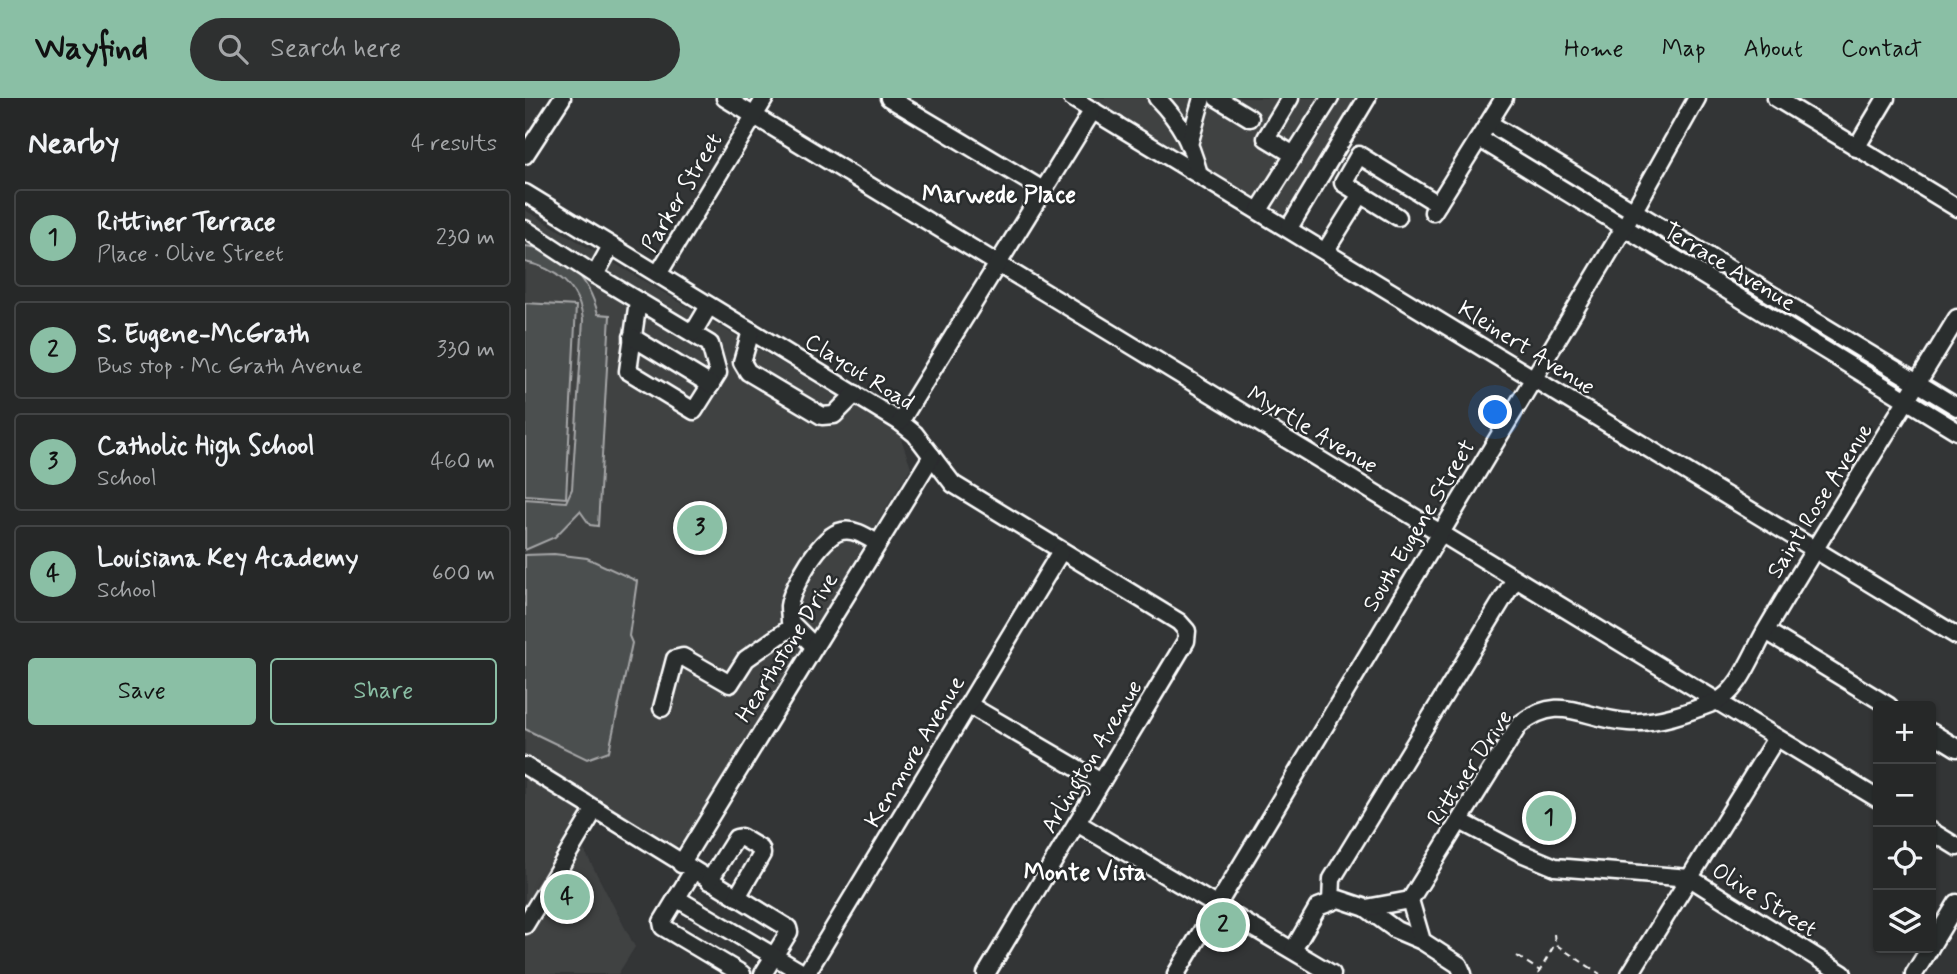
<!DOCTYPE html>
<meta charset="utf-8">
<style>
body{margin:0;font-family:Mynerve,sans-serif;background:#2e3030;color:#f1f3f6}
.controls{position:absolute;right:21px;bottom:21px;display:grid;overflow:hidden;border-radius:7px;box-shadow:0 2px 5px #0004}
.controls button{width:63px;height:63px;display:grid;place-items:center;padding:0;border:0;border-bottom:2px solid #424445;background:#262828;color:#f1f3f6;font:35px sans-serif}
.you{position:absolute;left:971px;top:315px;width:24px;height:24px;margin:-18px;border:5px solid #fff;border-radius:50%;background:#1a73e8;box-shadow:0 0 0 10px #1a73e833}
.badge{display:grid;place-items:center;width:46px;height:46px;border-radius:50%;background:#8abfa5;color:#111;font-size:23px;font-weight:700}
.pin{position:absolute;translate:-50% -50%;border:4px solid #fff;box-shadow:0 2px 7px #0006}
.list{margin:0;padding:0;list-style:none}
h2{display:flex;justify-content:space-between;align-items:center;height:91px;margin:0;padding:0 28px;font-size:30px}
h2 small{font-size:23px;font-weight:400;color:#a4a6a8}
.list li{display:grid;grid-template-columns:46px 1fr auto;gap:21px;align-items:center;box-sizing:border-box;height:98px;margin:0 14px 14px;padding:0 14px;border:2px solid #424445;border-radius:7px}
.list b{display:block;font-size:26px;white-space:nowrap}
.list p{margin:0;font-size:23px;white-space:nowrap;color:#a4a6a8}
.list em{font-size:23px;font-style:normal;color:#a4a6a8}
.actions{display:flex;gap:14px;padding:21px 28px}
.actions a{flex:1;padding:16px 0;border:2px solid #8abfa5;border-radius:7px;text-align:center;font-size:24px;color:#8abfa5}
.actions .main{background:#8abfa5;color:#111}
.icon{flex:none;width:38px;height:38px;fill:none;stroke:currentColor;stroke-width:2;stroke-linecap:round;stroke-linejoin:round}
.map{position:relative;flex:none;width:1432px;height:876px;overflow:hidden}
header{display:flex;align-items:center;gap:42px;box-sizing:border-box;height:98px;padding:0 35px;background:#8abfa5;color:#111}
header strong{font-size:33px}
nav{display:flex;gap:38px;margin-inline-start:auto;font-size:24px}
.search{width:490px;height:63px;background:#2e3030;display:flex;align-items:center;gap:18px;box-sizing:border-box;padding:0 24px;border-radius:38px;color:#a4a6a8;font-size:26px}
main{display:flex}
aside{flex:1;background:#262828}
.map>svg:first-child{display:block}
.built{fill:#404243}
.green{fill:#4c4f50;stroke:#a6a7a8;stroke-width:2}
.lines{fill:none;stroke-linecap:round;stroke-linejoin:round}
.minor-casing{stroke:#fff;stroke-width:21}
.path{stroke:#fff;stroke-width:2;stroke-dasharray:7 5;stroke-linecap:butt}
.minor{stroke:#2a2d2e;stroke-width:16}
.labels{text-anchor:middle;stroke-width:5;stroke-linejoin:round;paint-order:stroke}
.street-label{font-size:23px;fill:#fff;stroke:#2a2d2e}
.neighbourhood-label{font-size:24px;font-weight:bold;fill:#fff;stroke:#2a2d2e}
</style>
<header>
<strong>Wayfind</strong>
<div class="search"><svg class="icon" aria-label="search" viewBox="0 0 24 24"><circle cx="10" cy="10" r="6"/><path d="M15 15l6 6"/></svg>Search here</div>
<nav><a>Home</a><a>Map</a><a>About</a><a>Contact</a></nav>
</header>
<main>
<aside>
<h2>Nearby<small>4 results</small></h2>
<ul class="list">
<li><span class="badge">1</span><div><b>Rittiner Terrace</b><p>Place · Olive Street</p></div><em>230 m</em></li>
<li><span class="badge">2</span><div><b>S. Eugene-McGrath</b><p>Bus stop · Mc Grath Avenue</p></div><em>330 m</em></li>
<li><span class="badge">3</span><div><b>Catholic High School</b><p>School</p></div><em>460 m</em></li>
<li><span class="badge">4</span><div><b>Louisiana Key Academy</b><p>School</p></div><em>600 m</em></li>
</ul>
<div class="actions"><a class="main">Save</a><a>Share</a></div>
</aside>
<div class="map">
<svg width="1432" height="876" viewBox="0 0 1432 876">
<rect width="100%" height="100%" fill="#333536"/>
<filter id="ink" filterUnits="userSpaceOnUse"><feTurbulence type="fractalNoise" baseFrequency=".0143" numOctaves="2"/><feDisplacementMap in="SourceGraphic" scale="14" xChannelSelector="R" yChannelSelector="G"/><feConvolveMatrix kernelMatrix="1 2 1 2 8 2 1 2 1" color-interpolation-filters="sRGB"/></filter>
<g filter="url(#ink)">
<g class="built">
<path d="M548,0H833L755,125Z"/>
<path d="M0,112L374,335L386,369L161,744L145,750L79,712L57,748L110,849L93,876H0Z"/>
</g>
<g class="green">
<path d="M0,148C38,151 64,180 73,216L85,217L73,428L65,427L55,413L30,439L0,452V401L41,404L47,391L58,222C54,189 31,170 0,164Z"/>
<path d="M0,205L51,208L41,400L0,397Z"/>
<path d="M29,456L62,460L112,483L104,538L107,545L84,653L62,661L0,631V457Z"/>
</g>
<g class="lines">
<g class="minor-casing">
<g id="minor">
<path d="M200,0L1353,701"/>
<path d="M364,0L518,92"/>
<path d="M547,0L1432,538"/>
<path d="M632,0C657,26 664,41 674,76"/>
<path d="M692,0L725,20"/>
<path d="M765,0L741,40L769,57"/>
<path d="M1251,0L1432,110"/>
<path d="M964,25L1432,309"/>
<path d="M955,41L1432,333"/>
<path d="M665,43L677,0"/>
<path d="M1331,50L1361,0"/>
<path d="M0,57L37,0"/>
<path d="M0,95L375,324L390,336L428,386L654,524L662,533L661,543L461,876"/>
<path d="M734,112L805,0"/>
<path d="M908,114L979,0"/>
<path d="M873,119L818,85L834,57L913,106"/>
<path d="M764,130L842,0"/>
<path d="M0,131L70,177"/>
<path d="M86,148L70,177L185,246L193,275L169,313L103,273L113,203"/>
<path d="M801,152L836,96"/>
<path d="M133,176L240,0"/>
<path d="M226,233L217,264L223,274L297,318L309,317L330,296"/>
<path d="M168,235L184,208"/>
<path d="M107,239L186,287"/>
<path d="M375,324L568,12"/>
<path d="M1241,533L1364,608"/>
<path d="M288,547L265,524C265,519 264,513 264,508C267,488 296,437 317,433C329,430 342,439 352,445"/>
<path d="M444,607L576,684"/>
<path d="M137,610L150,561L158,559L205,586L221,561L268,528"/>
<path d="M1406,634L1432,650"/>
<path d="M0,668L263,830L264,834L238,876"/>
<path d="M935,723L994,754L1030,769L1165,780L1318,876"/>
<path d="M552,725L807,876"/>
<path d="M1406,733L1432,749"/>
<path d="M156,766L407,358"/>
<path d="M168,773L137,824L138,829L217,876"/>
<path d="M184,783L211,740L216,739L236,751L237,756L212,799"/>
<path d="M151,800L279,876"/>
<path d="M806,804L807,781L990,481"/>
<path d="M841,810L871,832L897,843"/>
<path d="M0,827L70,711"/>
<path d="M1406,848L1432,805"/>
<path d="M768,852L793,809L814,801L841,810L885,802"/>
<path d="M281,876L536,453"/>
<path d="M651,876L1099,130L1172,0"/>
<path d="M938,876L934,867L897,843L885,802L994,627C1035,594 1057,621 1103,624C1132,626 1164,614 1190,604C1214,595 1228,554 1241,532C1303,427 1369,324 1432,220"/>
<path d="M1105,876L1251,640"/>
<path d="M1389,876L1405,850"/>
</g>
</g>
<g class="path">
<path d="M1029,836L1030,845"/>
<path d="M992,858L1015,873"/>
<path d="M1013,876L1030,846L1075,876"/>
</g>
<use href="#minor" class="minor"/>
</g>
</g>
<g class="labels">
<g class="street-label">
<text transform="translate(156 94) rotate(-59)" y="8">Parker Street</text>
<text transform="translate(1205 168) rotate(31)" y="8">Terrace Avenue</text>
<text transform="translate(1002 249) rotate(32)" y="8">Kleinert Avenue</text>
<text transform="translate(335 273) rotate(32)" y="8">Claycut Road</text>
<text transform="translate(788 331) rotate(31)" y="8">Myrtle Avenue</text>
<text transform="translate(1294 402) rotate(-58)" y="8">Saint Rose Avenue</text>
<text transform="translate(893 427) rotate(-59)" y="8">South Eugene Street</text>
<text transform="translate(261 549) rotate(-58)" y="8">Hearthstone Drive</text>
<text transform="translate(389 653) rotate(-59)" y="8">Kenmore Avenue</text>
<text transform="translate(566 658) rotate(-59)" y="8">Arlington Avenue</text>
<text transform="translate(944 669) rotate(-56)" y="8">Rittner Drive</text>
<text transform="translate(1240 801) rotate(32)" y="8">Olive Street</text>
</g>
<g class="neighbourhood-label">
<text x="474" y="104">Marwede Place</text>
<text x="560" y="782">Monte Vista</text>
</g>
</g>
</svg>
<div class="controls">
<button>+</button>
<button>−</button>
<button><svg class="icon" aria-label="locate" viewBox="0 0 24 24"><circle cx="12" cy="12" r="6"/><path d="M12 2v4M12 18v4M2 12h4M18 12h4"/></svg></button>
<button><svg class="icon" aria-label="layers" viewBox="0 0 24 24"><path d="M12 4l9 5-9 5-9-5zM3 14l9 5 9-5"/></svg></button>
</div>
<div class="you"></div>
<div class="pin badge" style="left:1024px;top:720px">1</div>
<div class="pin badge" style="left:698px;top:827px">2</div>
<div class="pin badge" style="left:175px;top:430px">3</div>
<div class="pin badge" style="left:42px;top:799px">4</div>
</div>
</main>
